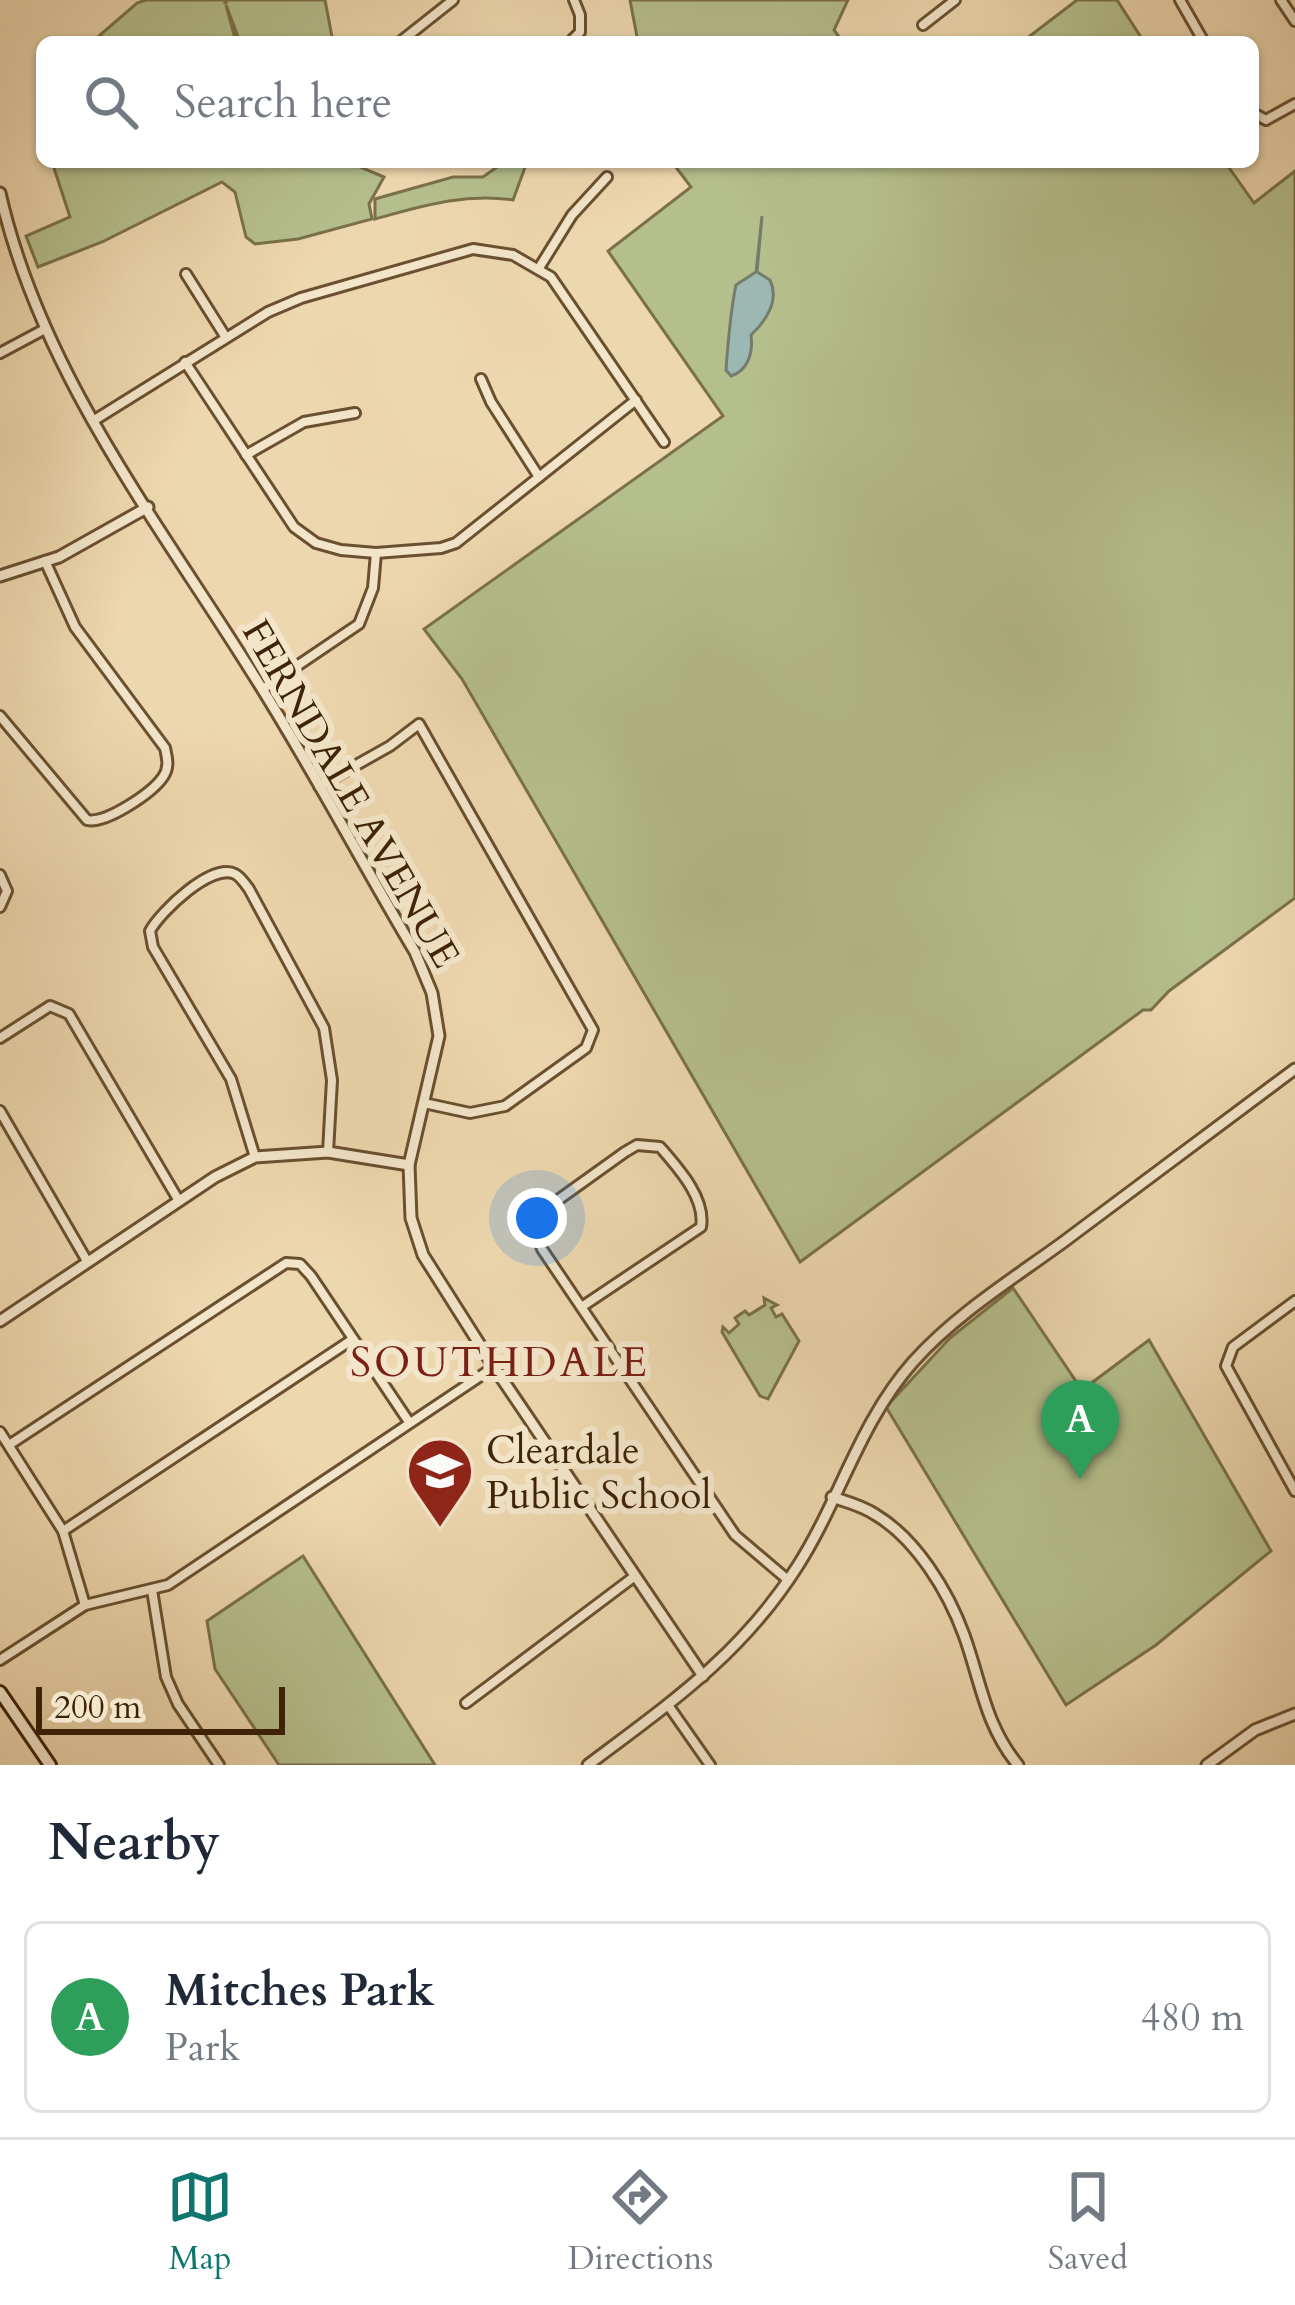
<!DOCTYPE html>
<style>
body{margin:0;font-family:Cardo,serif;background:#f2f2f3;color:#1f2937}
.scale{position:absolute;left:36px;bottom:30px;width:249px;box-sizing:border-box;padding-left:12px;border:6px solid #3e2306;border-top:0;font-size:33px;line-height:42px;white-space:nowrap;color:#3e2306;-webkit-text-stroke:9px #f3e5ca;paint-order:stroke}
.you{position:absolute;left:537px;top:1218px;width:42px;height:42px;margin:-30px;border:9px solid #fff;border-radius:50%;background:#1a73e8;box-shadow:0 0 0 18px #1a73e833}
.badge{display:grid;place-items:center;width:78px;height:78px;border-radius:50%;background:#0f766e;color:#fff;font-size:39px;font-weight:700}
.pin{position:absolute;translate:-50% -99px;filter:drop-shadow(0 3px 6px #0008)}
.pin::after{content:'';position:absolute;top:63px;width:42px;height:36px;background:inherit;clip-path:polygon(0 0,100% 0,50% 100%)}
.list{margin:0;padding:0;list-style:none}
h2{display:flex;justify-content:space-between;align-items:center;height:156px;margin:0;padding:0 48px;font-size:51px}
h2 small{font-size:39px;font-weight:400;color:#747a83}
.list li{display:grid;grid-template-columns:78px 1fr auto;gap:36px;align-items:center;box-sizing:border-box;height:192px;margin:0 24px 24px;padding:0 24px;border:3px solid #e0e1e3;border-radius:18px}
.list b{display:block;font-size:45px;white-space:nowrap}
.list p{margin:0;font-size:39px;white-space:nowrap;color:#747a83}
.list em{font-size:39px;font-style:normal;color:#747a83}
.icon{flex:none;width:66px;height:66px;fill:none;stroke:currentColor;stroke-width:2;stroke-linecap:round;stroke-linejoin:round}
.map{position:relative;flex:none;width:1295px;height:1765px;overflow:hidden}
.search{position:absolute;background:#fff;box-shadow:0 3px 9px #0004;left:36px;right:36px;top:36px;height:132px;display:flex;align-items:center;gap:30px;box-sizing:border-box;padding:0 42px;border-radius:18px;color:#747a83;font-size:45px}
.sheet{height:372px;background:#fff}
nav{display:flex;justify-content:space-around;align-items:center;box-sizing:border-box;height:168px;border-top:3px solid #e0e1e3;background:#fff;font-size:33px;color:#747a83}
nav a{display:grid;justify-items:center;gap:6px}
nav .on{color:#0f766e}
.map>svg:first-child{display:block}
.green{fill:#b5bf8c;stroke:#7a7149;stroke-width:3}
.water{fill:#9bb8b2;stroke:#767c6d;stroke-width:3}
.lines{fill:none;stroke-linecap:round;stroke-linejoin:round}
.minor-casing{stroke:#6a5030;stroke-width:14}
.tertiary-casing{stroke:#6a5030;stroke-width:15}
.secondary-casing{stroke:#3e2306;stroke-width:16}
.minor{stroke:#f3e5ca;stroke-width:8}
.tertiary{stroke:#f3e5ca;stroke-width:9}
.secondary{stroke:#f3e5ca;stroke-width:10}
.labels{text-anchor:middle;stroke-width:12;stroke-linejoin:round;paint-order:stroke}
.street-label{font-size:39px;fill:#3e2306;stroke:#f3e5ca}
.poi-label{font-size:39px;fill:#3e2306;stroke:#f3e5ca;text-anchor:start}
.neighbourhood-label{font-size:42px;letter-spacing:3px;fill:#7a1f14;stroke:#f3e5ca}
</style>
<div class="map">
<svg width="1295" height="1765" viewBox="0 0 1295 1765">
<rect width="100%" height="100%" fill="#edd7ae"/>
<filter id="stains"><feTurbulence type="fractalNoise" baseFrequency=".00167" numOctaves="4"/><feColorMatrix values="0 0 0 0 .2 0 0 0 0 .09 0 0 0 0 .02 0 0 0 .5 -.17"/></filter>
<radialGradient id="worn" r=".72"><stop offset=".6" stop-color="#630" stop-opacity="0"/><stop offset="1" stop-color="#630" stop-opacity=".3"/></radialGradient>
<g class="green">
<path d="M146,0H225V4L227,0H325L333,42H240L226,5L236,42H92L137,3Z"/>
<path d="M630,0H848L834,30L843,42H638Z"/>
<path d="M1077,0H1117L1144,42H1022Z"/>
<path d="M52,162H359L360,167L384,177L369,204L372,219L298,239L255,244L246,237L235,192L222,182L102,242L38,267L26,236L70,217Z"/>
<path d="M504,162H527L513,200C464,193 423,206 375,219V199L453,177H483Z"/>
<path d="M672,162H1225L1254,203L1295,171V898L1169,991L1151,1010H1143L800,1262L462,679L424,629L723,416L608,251L691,187Z"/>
<path d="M1013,1288L1082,1390L1149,1340L1271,1551L1156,1645L1066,1705L886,1407L950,1338Z"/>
<path d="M764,1298L777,1305L771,1308L776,1317L782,1314L799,1341L768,1399L760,1396L722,1332L723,1327L729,1333L739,1324L735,1318L745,1311L749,1315L765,1305Z"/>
<path d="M303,1556L435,1765H279L215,1669L207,1621Z"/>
</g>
<path class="water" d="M762,216L757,272L770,280C780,301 765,322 751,335C753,352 749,370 731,376L726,370C728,342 730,313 736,285L756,272Z"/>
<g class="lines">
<g class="minor-casing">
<g id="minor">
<path d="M1180,0L1204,42"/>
<path d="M1281,0L1295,21"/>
<path d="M923,25L955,0"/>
<path d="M400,42L453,0"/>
<path d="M570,42L580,32V15L574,0"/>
<path d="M1253,113L1266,120L1295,104"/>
<path d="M539,268L572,215L607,177"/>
<path d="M186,274L225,336"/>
<path d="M0,353L45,329"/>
<path d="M185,362L294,527L316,543L341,550L376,553L441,548L456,543L636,400"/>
<path d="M481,379L491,402L539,477"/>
<path d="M93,421L268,312L301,298L473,249L513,255L551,277L664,442"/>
<path d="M246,455L304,422L355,413"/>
<path d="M263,689L359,624L373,588L376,553"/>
<path d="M0,716L87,820C106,824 152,793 163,777C170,767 167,758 165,748L75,627L45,561"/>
<path d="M319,786L390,746L419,724L593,1030L586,1048L505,1106L470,1113L424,1103"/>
<path d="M0,875L7,891L0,907"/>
<path d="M0,1038L50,1006L69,1014L179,1201"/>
<path d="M0,1111L87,1261"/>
<path d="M255,1157L231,1079L153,947L150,931C160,912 212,862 235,874C240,876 246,885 249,889L324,1028L332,1080L328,1152"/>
<path d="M1295,1301L1233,1347L1226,1366L1295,1491"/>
<path d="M583,1306L701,1227C706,1198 678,1168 660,1147L637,1145L625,1152L544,1210C535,1224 536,1234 542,1249L735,1535L788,1580"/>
<path d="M0,1432L63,1531L85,1605"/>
<path d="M9,1445L286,1263L300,1264L311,1276L409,1422"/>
<path d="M63,1531L353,1339"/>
<path d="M152,1590L166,1677L178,1704L219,1765"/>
<path d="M0,1660L85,1605L168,1585L494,1367"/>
<path d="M466,1703L635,1576"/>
<path d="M668,1705L710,1765"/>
</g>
</g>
<g class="tertiary-casing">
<g id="tertiary">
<path d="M0,193C40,370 154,517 249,668C308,760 359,858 415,952L432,993L439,1036L409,1165L411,1218L423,1255L494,1367L703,1676"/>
<path d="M0,576L59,557L148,507"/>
<path d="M0,1321L215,1177L255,1157L328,1152L409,1165"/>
<path d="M832,1497C847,1502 863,1506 876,1515C916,1539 948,1591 964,1635C981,1682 985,1725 1018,1765"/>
<path d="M588,1765C669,1704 741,1655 797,1567C840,1500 859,1423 913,1362C955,1315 1011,1280 1062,1243C1139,1185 1217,1127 1295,1069"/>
<path d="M1207,1765L1255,1730L1295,1714"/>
</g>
</g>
<g class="secondary-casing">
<path id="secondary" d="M0,1692L50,1765"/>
</g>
<use href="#minor" class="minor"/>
<use href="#tertiary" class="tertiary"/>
<use href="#secondary" class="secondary"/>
</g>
<defs>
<g id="school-pin" transform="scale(3.45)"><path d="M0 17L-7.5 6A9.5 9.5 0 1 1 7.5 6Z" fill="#8f2418" stroke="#f3e5ca"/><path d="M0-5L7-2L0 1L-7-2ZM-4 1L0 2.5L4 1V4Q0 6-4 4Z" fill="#fff"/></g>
</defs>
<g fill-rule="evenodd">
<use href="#school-pin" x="440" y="1471"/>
</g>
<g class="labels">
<g class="street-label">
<text transform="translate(352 793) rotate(60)" y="14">FERNDALE AVENUE</text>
</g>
<g class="poi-label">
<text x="486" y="1463">Cleardale<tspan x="486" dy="45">Public School</tspan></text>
</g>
<g class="neighbourhood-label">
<text x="500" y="1376">SOUTHDALE</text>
</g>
</g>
<rect width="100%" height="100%" filter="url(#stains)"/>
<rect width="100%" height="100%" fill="url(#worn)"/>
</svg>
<div class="scale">200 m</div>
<div class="you"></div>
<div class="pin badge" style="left:1080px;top:1479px;background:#2e9e5b">A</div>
<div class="search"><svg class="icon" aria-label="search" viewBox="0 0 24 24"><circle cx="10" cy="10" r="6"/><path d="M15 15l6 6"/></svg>Search here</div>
</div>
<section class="sheet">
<h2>Nearby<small></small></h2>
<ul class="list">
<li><span class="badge" style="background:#2e9e5b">A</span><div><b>Mitches Park</b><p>Park</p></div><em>480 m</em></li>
</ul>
</section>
<nav>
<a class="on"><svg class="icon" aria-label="map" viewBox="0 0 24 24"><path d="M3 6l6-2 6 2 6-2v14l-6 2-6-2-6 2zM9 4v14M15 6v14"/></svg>Map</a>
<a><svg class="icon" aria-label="directions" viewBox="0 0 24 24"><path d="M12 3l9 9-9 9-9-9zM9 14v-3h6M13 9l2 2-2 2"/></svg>Directions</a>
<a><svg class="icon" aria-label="saved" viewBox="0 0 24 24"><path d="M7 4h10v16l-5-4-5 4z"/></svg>Saved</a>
</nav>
